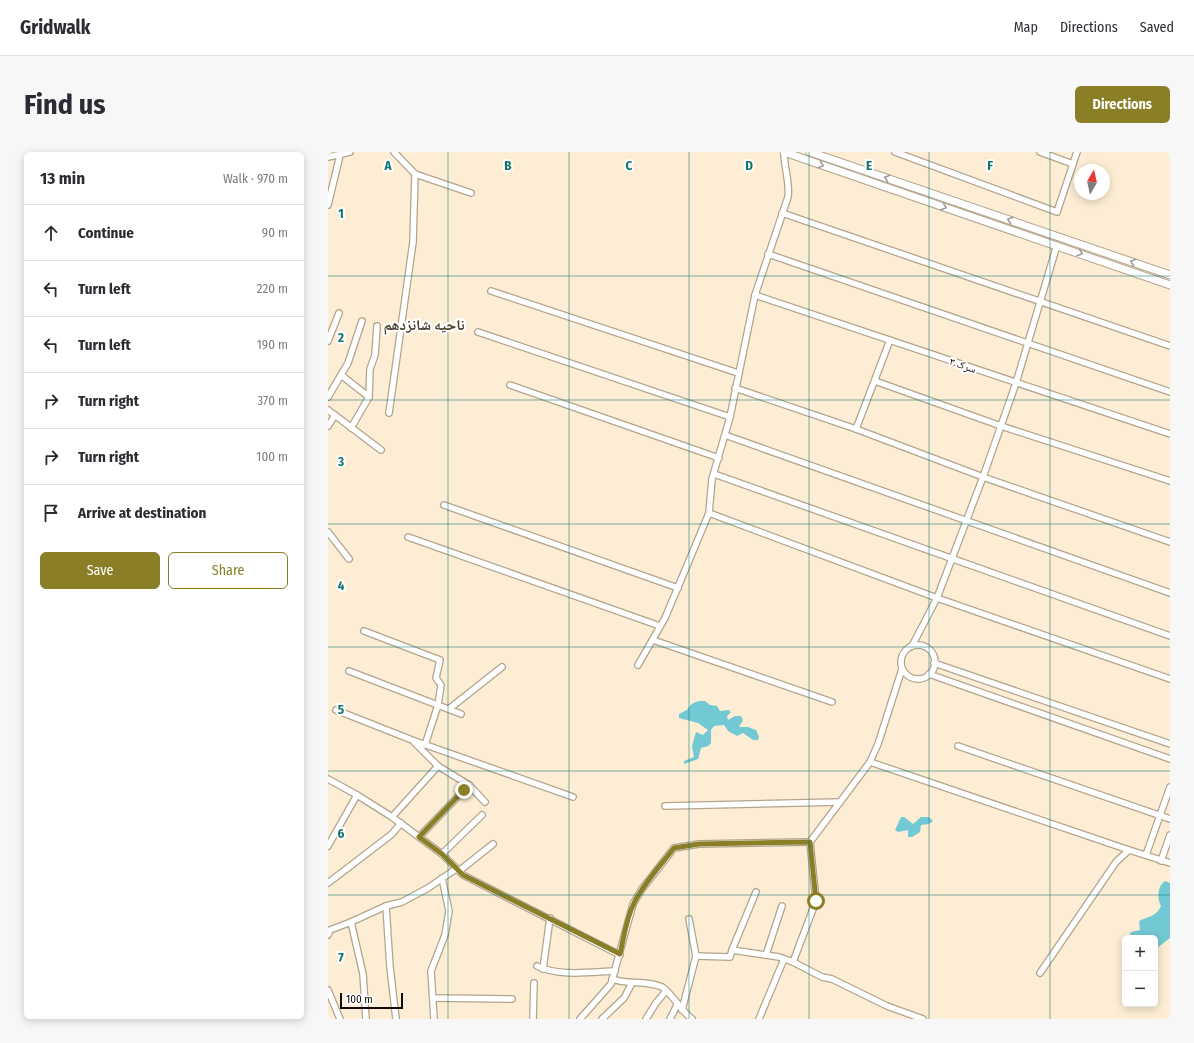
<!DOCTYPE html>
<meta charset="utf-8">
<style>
body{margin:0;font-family:"Fira Sans Condensed","Noto Naskh Arabic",sans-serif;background:#f7f7f7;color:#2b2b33}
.controls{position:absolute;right:12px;bottom:12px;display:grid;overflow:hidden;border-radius:6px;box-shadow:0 2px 10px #0003}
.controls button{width:36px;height:36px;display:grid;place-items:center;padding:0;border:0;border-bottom:1px solid #e1e1e2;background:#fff;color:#2b2b33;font:20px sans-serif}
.compass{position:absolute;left:746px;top:12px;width:36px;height:36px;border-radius:50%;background:#fff;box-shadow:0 2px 10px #0003;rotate:9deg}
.scale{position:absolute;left:12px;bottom:10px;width:63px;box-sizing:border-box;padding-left:4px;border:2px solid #100b04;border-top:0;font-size:11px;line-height:14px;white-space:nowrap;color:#100b04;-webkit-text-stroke:3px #fff;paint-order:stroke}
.stop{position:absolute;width:12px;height:12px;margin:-9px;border:3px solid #8a7f26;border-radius:50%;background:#fff}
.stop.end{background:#8a7f26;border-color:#fff;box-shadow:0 1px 4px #0008}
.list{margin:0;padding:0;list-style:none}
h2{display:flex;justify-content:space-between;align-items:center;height:52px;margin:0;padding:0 16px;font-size:17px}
h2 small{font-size:13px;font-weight:400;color:#7c7c81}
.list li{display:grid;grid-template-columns:26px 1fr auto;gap:12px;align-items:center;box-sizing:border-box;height:56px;padding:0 16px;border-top:1px solid #e1e1e2}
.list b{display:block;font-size:15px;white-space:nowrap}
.list em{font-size:13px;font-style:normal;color:#7c7c81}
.actions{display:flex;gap:8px;padding:12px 16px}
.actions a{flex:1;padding:9px 0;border:1px solid #8a7f26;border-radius:6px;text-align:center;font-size:14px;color:#8a7f26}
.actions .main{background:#8a7f26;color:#fff}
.icon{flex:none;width:22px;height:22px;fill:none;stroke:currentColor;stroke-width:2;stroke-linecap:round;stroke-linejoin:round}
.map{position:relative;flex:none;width:842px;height:867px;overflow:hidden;border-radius:6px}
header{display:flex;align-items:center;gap:24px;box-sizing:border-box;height:56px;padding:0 20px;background:#fff;border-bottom:1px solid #e1e1e2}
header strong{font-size:19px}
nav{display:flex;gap:22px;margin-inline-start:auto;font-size:14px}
.intro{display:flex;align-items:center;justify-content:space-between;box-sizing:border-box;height:96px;padding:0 24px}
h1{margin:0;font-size:28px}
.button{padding:10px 18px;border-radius:6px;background:#8a7f26;color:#fff;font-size:14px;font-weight:700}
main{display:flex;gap:24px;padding:0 24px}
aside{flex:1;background:#fff;border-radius:6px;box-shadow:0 2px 10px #0003}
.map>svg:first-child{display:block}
.water{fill:#73c9d3}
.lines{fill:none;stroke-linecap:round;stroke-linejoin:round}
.minor-casing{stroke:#b2a48d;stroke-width:8}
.major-casing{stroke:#b2a48d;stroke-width:9}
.minor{stroke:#fff;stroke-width:5.5}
.major{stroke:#fff;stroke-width:7}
.oneway{stroke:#9f9d9b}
.route{stroke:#8a7f26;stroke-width:5}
.grid{fill:none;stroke:#0f766e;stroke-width:1;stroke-opacity:0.55}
.labels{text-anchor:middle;stroke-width:4;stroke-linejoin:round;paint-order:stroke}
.street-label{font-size:11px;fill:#100b04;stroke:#fff}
.district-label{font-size:15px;font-weight:bold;fill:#4d402c;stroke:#fff}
.grid-label{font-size:13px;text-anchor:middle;font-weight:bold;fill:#0f766e;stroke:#fff;stroke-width:4;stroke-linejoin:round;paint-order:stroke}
</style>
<header>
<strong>Gridwalk</strong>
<nav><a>Map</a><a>Directions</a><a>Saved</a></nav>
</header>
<div class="intro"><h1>Find us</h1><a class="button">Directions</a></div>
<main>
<aside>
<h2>13 min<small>Walk · 970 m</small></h2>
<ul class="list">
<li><svg class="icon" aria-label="ahead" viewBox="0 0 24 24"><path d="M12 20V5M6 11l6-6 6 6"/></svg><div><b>Continue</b></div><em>90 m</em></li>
<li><svg class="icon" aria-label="left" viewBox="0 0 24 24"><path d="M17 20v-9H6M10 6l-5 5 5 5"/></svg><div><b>Turn left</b></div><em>220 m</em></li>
<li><svg class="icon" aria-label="left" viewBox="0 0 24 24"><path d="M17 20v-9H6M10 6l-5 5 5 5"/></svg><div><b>Turn left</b></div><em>190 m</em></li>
<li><svg class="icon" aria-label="right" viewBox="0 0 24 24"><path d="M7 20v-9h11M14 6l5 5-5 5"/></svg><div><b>Turn right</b></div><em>370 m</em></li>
<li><svg class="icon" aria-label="right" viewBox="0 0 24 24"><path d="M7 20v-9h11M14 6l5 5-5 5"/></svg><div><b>Turn right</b></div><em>100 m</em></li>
<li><svg class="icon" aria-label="arrive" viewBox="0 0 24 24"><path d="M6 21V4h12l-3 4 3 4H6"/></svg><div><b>Arrive at destination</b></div></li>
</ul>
<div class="actions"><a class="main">Save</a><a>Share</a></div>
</aside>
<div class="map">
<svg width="842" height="867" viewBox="0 0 842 867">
<rect width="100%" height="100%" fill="#fcedd4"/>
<g class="water">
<path d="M372,549H377L382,553L389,554L392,559L401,558L403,560L399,564L400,568L407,564H413L415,568L411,575H420L428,578L431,585L430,588H425L415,581L409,584L400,579L396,573L386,574L383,578V591L380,594L373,596L370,607L356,612V609L366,605L364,594L368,580L375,583L380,578L370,571L351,566V562L359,558C362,552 366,550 372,549Z"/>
<path d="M573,665H576L585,672L593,665H601L605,669L601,672L593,673L592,680L584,685H580V678L570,680L567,678Z"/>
<path d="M837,729L842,731V786L829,796V806L827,809V786H804L802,782L803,780L812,778L811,769C821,764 828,765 833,754C829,747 829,734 837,729Z"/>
</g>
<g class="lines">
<g class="minor-casing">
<g id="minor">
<path d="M66,0L87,22L143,41"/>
<path d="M567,0L729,60L749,0"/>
<path d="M712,0L745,12"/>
<path d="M0,5L22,0"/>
<path d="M0,53L12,3"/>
<path d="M454,61L842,194"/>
<path d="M440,102L842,240"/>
<path d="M163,139L410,221"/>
<path d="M427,143L842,282"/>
<path d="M150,180L402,265"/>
<path d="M0,189L11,161"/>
<path d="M13,223L41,245L23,276"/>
<path d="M547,229L673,274L842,329"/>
<path d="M182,233L391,306"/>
<path d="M407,236L528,277L655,325L842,390"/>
<path d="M0,245L20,211L34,169"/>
<path d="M41,245L42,217L47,203L49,174"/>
<path d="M0,258L53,298"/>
<path d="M61,261L85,90L87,22"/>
<path d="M0,274L7,263"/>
<path d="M528,277L562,188"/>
<path d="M397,283L842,441"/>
<path d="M386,322L842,484"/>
<path d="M116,353L350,436"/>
<path d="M381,361L609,446L842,527"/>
<path d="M0,380L21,407"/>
<path d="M80,385L332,474"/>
<path d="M36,479L112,508L108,526L113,533L110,553L97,593"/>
<path d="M325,488L504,550"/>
<circle cx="590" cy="510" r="17"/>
<path d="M584,494L609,446L655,325L688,231L729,93"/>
<path d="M606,511L842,592"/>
<path d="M310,513L337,466L381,361L384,327L402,265L427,143L460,45C462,30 456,16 456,0"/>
<path d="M21,519L133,562"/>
<path d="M601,522L842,607"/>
<path d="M121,557L174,515"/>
<path d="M8,558L84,588L245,645"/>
<path d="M86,590L110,614L141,633"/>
<path d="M630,594L842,667"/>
<path d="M542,610L801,698"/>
<path d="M0,627L29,643L64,665L114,702L135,723L292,803"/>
<path d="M337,654L512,650"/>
<path d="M64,665L110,614"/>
<path d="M91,685L141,633L157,650"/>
<path d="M0,694L29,643"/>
<path d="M114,702L154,663"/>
<path d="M818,703L842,635"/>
<path d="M833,709L842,683"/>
<path d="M131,719L165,692"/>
<path d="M0,731L64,682L73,671"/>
<path d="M58,754L62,815L68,867"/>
<path d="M23,770L35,822L38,867"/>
<path d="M0,783L2,778L23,770L58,754L74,750L100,736L128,717"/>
<path d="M404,798L428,740"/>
<path d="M438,803L454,754"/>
<path d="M368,804L402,805L404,798L451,805L465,810L488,749L482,690L542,610L550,592L574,517"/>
<path d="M465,810L494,825L504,827L559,854L595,867"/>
<path d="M209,814C232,825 263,820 287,819"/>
<path d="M215,817L222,766"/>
<path d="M712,821L788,710L801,698L842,711"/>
<path d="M284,827C300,833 318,828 334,835C342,839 354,860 364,867"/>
<path d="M0,838L12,867"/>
<path d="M105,846L184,847"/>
<path d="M354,858L368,804L361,767"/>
<path d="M106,867L103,819L117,783L121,759L114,726"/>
<path d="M205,867L206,831"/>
<path d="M252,867L283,832L305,752L314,737L346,696L371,692L482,690"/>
<path d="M274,867L296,846L304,831"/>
<path d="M318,867L328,851L338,839"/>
<path d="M342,867L349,853"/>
<path d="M431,867L456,807"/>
</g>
</g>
<g class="major-casing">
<g id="major">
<path d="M456,0L842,133"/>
<path d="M482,0L842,123"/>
</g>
</g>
<use href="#minor" class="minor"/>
<use href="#major" class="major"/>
</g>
<defs><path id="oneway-chevron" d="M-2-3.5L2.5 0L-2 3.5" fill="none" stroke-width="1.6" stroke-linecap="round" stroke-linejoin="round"/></defs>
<g class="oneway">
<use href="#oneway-chevron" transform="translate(493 13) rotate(19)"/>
<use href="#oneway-chevron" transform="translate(559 26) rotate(-161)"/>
<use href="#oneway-chevron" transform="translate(616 55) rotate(19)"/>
<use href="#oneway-chevron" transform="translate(682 68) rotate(-161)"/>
<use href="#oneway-chevron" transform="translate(752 101) rotate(19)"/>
<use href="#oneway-chevron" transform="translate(805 110) rotate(-161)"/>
</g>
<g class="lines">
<path class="route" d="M136,638L91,685L114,702L135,723L292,802C296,785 298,767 306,751C316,731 332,714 346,696L371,692L482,690L488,749"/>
</g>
<path class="grid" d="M120,0V867M241,0V867M361,0V867M481,0V867M601,0V867M722,0V867M0,124H842M0,248H842M0,372H842M0,495H842M0,619H842M0,743H842"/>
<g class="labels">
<g class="street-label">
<text transform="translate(635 213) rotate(19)" y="4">سرک ۳</text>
</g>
<g class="district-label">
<text x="96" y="178">ناحیه شانزدهم</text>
</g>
</g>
<g class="grid-label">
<text x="60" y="18">A</text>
<text x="180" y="18">B</text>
<text x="301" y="18">C</text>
<text x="421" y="18">D</text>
<text x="541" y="18">E</text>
<text x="662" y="18">F</text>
<text x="13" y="66">1</text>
<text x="13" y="190">2</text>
<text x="13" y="314">3</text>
<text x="13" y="438">4</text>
<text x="13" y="562">5</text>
<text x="13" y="686">6</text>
<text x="13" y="810">7</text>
</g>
</svg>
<div class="controls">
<button>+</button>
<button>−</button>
</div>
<svg class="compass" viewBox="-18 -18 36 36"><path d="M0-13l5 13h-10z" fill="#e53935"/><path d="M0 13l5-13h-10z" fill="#7c7c81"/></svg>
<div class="scale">100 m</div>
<div class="stop" style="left:488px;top:749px"></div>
<div class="stop end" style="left:136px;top:638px"></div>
</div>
</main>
